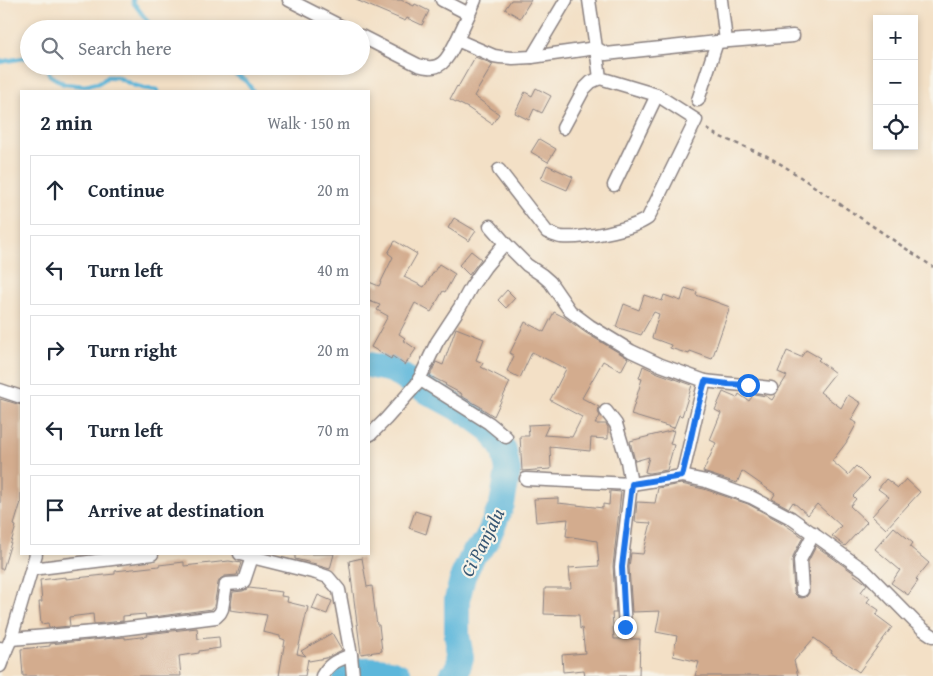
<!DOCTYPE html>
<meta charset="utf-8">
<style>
body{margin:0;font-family:"Gentium Book Plus",serif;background:#f2f2f3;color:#1f2937}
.controls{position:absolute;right:15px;top:15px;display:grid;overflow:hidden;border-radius:0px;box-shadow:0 2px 8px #0003}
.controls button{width:45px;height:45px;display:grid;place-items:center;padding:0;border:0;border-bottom:1px solid #e0e1e3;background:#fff;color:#1f2937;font:25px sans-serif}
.stop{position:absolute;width:15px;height:15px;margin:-11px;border:4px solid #1a73e8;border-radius:50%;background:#fff}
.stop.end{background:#1a73e8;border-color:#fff;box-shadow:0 1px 5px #0008}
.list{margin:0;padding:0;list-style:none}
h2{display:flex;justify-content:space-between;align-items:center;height:65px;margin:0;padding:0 20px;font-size:21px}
h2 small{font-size:16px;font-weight:400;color:#747a83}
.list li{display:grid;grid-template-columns:32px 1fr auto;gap:15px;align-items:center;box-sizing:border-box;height:70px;margin:0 10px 10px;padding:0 10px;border:1px solid #e0e1e3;border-radius:0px}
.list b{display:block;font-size:19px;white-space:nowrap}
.list em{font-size:16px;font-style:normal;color:#747a83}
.icon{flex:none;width:28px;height:28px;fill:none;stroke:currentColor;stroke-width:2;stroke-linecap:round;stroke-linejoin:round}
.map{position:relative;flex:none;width:933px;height:676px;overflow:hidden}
.search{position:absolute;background:#fff;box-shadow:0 2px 8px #0003;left:20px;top:20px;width:350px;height:55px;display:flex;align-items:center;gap:12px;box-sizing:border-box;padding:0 18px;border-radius:28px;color:#747a83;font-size:19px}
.panel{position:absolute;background:#fff;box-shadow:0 2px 8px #0003;left:20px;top:90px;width:350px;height:465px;border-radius:0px}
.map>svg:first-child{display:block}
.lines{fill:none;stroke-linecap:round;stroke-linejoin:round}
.stream{stroke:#5db7db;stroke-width:4.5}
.river{stroke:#5db7db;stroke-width:26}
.building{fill:#d3ac8e}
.minor-casing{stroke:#8a8180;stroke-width:15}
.path{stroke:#8a8180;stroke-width:2.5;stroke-dasharray:4 4;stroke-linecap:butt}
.minor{stroke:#fff;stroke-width:12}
.route{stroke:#1a73e8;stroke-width:6}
.labels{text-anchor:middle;stroke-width:4.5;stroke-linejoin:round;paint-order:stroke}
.water-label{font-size:19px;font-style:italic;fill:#375673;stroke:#f7f3e8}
</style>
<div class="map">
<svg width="933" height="676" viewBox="0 0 933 676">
<rect width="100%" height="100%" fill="#f7f3e8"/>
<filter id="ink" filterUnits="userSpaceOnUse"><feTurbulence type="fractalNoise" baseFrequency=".02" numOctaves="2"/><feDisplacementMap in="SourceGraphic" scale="10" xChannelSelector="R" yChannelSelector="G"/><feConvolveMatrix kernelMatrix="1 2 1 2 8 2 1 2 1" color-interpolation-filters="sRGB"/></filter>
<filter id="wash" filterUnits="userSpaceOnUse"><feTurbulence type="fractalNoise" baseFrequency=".0096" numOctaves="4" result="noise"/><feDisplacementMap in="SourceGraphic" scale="20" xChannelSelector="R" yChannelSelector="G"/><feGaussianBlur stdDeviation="1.12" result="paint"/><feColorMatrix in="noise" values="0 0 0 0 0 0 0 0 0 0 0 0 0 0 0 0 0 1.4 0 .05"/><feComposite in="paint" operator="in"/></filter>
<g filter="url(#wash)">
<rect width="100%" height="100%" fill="#f3e0c6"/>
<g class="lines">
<g class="stream">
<path d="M133,0V2L148,22L156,29"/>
<path d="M0,62L29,57"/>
<path d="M46,66L50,75L64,84L85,86L98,83L108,77H117L133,85L143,88L157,90V91"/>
<path d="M223,66L246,81L253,91"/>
</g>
<g class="river">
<path d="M369,365L392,370L416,385L469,414L491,430L504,451L508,471L502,504L486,542L473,555L463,576L457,600V636L461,657L456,674L452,676"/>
<path d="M346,676C351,674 356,671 362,670C372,669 390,670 399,676"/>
</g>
</g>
<g id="blocks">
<g class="building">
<path d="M356,0H401L414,6L415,4L429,11L422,25L407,18L405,21Z"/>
<path d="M511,0H531L520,18L505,9Z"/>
<path d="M475,57L493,64L474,96L499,114L492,124L468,108L450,99L457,86L458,87Z"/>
<path d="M536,88L551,96L542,113L534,109L529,120L515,113L525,92L532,96Z"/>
<path d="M539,139L556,149L548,162L531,152Z"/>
<path d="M547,165L573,177L567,190L541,179Z"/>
<path d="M454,218L476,231L469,241L448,228Z"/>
<path d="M395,241L417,254L404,277L424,287L439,264L455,274L445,292L443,291L431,312L415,303L399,334L405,338L403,340L416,349L405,365L392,356L391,359L371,347L388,316L377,310L380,305L369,301V282L379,286L393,257L388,253Z"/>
<path d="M471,251L481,259L469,275L459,265Z"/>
<path d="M685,288L697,292L696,295L730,307L712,359L690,351L689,354L670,348L671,345L652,338L659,314L654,312L641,335L616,327L624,304L639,310L644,295L662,301L664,295L681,301Z"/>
<path d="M507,290L515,298L506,308L498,300Z"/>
<path d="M554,312L564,317L586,333L628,358L621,371L603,361L582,398L599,407L598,412L600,416L595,424H606L608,427V439L591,438L590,451L550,447L551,469L522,471L520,436H529L528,425L549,424L544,435L572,437L582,417L550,400L566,369L532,352L520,378L507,371L514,356L510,353L525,322L544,332Z"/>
<path d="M456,328L484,339L476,360L483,363L481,367L510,382L494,416L481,408V407L461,396L462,394L445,385L446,384L430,376L436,362L443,365Z"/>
<path d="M806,350L820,358L818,360L835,373L820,392L841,408L848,395L861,403L851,420L857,423L846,443L832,461L848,475L856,466L869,479L853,496L856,499L850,506L867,522L845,546L832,536L841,526L817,504L808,515L793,502L789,508L772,499L775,494L742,471L737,483L703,472L716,443L710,440L721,413L715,410L723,392L737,398L739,394L749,401L754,394L766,396L772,400L787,376L778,372L787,351L801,357Z"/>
<path d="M643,366L658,373L692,385L682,416L679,415L674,428L631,415L642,379L639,378Z"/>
<path d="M0,399L21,405V502L14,525L16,526L3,569H0Z"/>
<path d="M674,430L670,444L674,445L667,470L649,473L645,472L649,457L635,461L630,441Z"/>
<path d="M886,479L898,488L906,479L920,492L886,529L872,516L889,497L878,489Z"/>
<path d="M681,484L704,489L748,504L781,522L803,537L794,554L792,561L794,591L795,594L798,597L802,598L806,597L809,593L808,562L816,546L854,573L853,574L867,584L861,592L870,598L867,602L879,610L876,615L892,627L859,672L831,653L832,651L814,638L794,661L798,676H695L699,662L673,656L677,636L656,632L660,611L632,612L629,567L631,553L643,554L651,523L635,522L637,502L655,503L658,488Z"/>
<path d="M610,491L621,492L613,566L616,613H612L614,639H640L639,676H585L584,670L563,672L562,655L585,653L582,628L580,629L579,615L544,614L545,588H571L569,568L599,566L597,541L566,536L568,519L536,522L534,499L558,498V503L603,508V504L609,505Z"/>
<path d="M415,511L431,516L426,534L409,528Z"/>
<path d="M894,527L913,543L910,547L929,563L916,579L918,581L908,595L891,583L900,570L875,549Z"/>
<path d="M295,554H334L330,569L316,565V564L295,559Z"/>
<path d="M362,558L367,587L372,586L375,611L377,625H379L382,651L361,654L349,561Z"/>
<path d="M229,561L241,563L237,575L225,576L220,579L218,583L214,606L212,609L146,618L145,614L123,616V621L94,624L93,614L69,617L70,626L49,628L48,623L41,624L39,602H42L40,580L66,577V579L115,574V571L159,566V565L184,562V566Z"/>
<path d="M249,588L282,592L281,596L288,597L287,602L308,607L297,654L306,656L301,651L332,633L342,650L326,658L309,661L308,659L305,676H279L285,640L280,638V636L263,632L267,615L230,610L233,592L243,591Z"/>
<path d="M318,595L332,601L327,614L312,609Z"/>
<path d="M197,628L198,639L219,637L220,648L199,651V653L179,656L181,676H23L21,649L50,646V644L125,637V639L148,636L147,634Z"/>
</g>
</g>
</g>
<g filter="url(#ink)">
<use href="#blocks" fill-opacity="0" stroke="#8a8180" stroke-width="1"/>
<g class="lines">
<g class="minor-casing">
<g id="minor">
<path d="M289,0L346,29"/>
<path d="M442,0L469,14L457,40L494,56L500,57L513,58L532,57L566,0"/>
<path d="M589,0L596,48L606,54L717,42L793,36"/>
<path d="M721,0L726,41"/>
<path d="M469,14L475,0"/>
<path d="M361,36L418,65C442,73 448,58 457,40"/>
<path d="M698,100L717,42"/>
<path d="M563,128L584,89L591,82L600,78"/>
<path d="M499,170L547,232C552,234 556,236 561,237C583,239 631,230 648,218L696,120L657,95L600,78L596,48L532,57"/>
<path d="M614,185L657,95"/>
<path d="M490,226L505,243L527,265L542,275L550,282L570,311L590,326L631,351L661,365L705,381C696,412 690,445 682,476"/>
<path d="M419,379L489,423L506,437"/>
<path d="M705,381C727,384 749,385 771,388"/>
<path d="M0,390L21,397"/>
<path d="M606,411L616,424L627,461L631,484L621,567L625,627"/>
<path d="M369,435L371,434L386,419L417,384L437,342L460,307L471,287L485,267L505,243"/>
<path d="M526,479L631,484L682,476L706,481L751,497L791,518L865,571L914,621L924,630L933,636"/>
<path d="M240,554L316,573L328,577L339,590L351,655L353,676"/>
<path d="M32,569L152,554"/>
<path d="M802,590L800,561L801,558L814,533"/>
<path d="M11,639L106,631L216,617L220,613L222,609L226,584L242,583L244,581L252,557"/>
<path d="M0,648L6,650L0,666"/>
<path d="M6,650L11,639L36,554"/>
<path d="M322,676C330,662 337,661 351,655"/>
</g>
</g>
<path class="path" d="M707,129L718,136L767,156L784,166L933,267"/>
<use href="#minor" class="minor"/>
</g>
</g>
<g class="lines" filter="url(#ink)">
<path class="route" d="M625,627L622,567L632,484L682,476L688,451L696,414L705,381L728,384L748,385"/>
</g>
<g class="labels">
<g class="water-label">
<text transform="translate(482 542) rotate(-63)" y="7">Ci Panjalu</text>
</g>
</g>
</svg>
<div class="controls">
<button>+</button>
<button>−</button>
<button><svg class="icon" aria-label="locate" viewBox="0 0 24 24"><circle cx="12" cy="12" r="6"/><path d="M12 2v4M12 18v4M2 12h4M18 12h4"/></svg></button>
</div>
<div class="stop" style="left:748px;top:385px"></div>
<div class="stop end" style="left:625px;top:627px"></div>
<div class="search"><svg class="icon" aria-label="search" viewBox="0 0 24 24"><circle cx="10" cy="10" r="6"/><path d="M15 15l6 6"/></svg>Search here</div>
<section class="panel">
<h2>2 min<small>Walk · 150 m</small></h2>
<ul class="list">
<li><svg class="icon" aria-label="ahead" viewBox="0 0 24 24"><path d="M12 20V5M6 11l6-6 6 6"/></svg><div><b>Continue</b></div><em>20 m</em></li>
<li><svg class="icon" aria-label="left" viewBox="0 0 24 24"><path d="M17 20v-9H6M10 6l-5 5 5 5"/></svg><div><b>Turn left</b></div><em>40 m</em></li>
<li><svg class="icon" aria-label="right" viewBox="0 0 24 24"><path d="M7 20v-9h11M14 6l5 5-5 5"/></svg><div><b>Turn right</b></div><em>20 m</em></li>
<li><svg class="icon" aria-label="left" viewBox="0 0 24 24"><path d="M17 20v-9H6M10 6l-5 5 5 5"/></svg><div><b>Turn left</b></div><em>70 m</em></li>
<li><svg class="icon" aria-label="arrive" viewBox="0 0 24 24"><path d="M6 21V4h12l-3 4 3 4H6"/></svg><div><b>Arrive at destination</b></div></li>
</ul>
</section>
</div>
